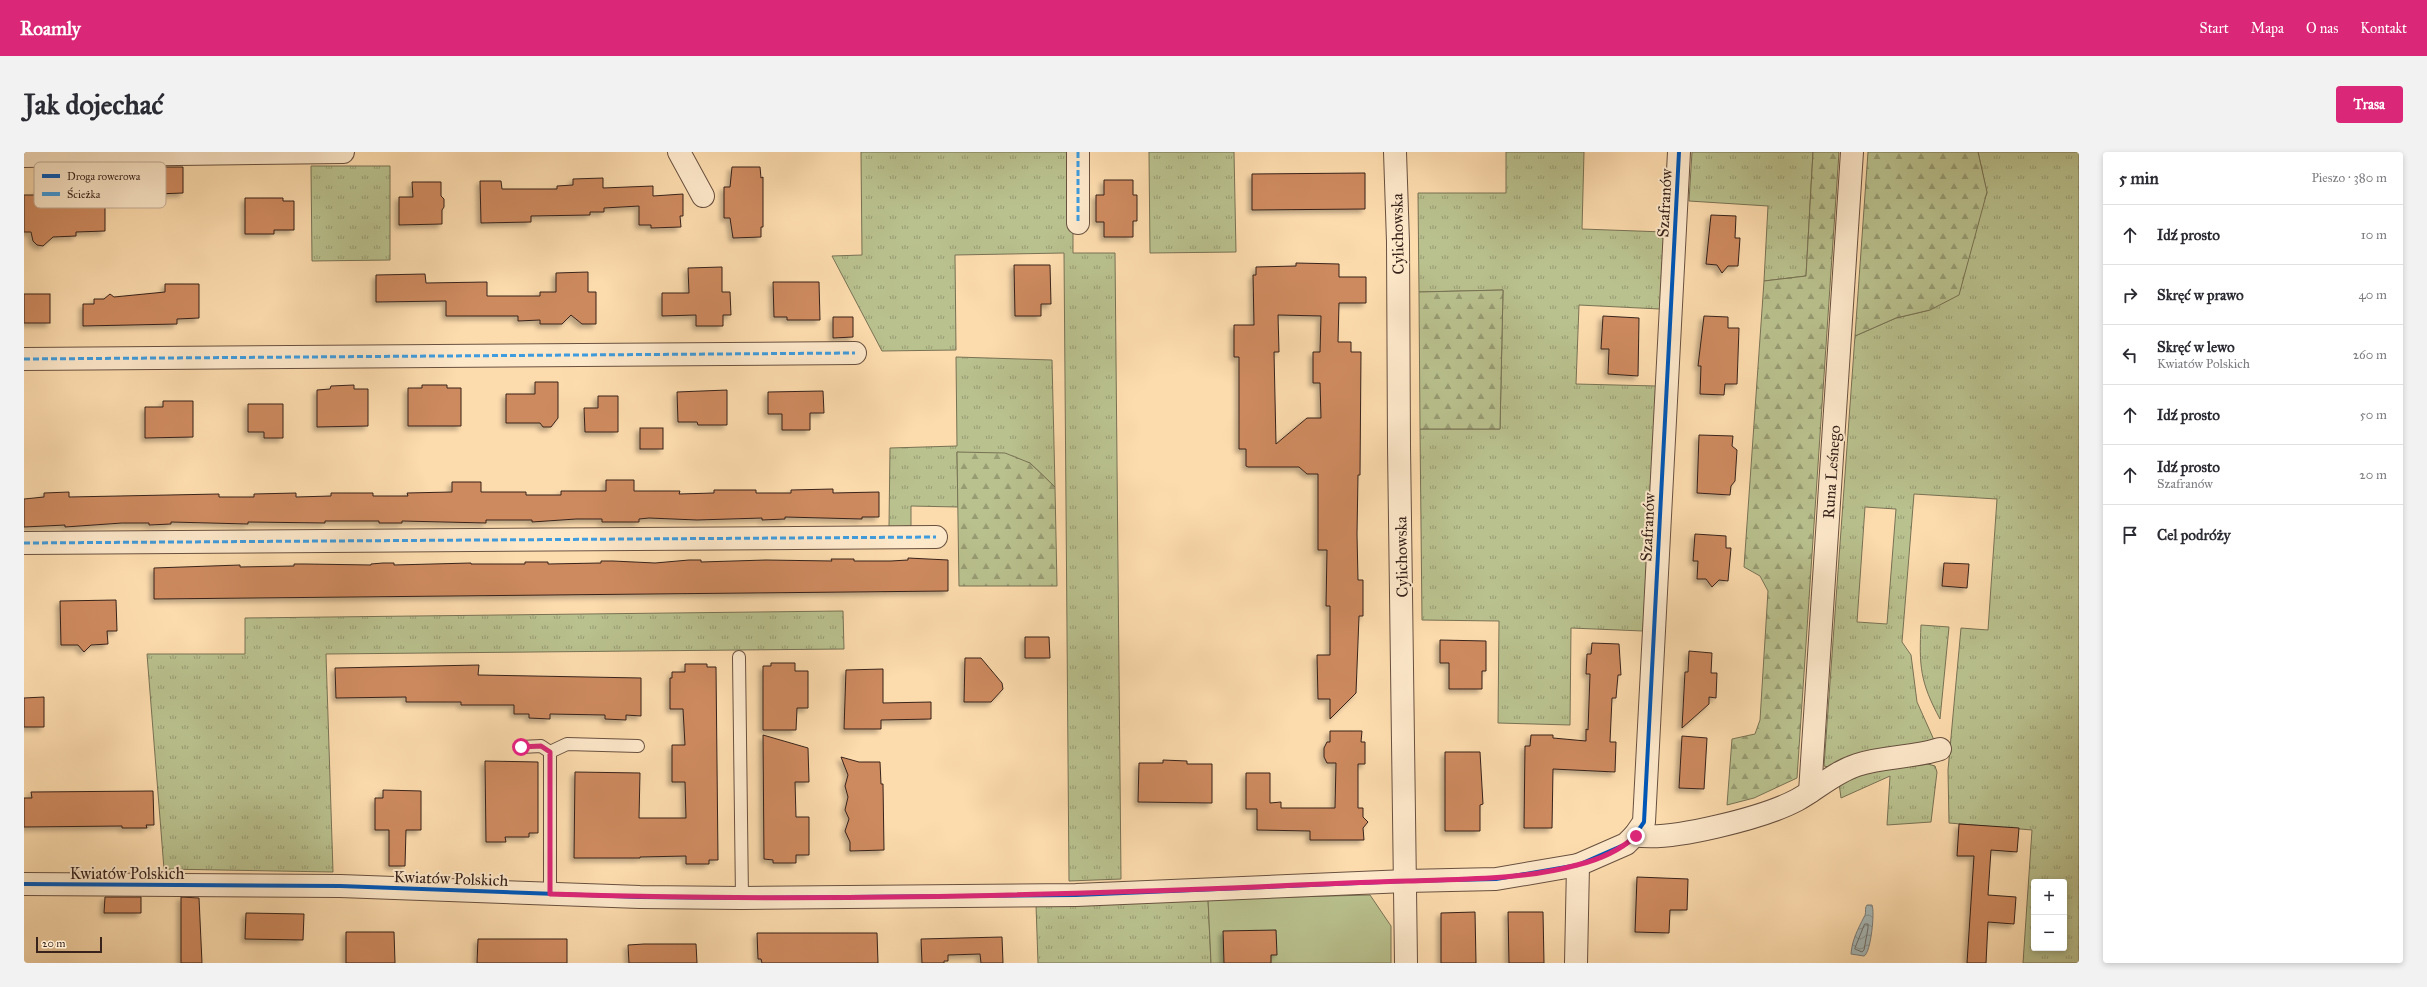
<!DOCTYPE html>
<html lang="pl">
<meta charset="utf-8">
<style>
body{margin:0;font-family:"IM FELL Great Primer",serif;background:#f2f2f3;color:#2b2b33}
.controls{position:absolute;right:12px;bottom:12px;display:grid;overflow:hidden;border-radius:4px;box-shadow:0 2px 6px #0003}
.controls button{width:36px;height:36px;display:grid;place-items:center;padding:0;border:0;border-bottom:1px solid #e1e1e2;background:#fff;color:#2b2b33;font:20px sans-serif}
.scale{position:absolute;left:12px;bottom:10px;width:66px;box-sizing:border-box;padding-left:4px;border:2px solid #37231c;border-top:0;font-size:11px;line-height:14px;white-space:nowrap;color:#37231c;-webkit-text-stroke:3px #fde8ca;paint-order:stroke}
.stop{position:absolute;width:12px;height:12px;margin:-9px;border:3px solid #db2777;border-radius:50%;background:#fff}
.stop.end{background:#db2777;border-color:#fff;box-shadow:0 1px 4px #0008}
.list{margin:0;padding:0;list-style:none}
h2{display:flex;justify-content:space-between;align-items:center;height:52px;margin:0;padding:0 16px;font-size:17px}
h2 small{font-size:13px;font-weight:400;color:#7c7c81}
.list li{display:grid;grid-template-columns:26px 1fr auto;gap:12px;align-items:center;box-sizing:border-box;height:60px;padding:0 16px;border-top:1px solid #e1e1e2}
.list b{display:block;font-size:15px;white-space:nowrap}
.list p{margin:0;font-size:13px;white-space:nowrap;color:#7c7c81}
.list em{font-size:13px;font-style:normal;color:#7c7c81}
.icon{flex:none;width:22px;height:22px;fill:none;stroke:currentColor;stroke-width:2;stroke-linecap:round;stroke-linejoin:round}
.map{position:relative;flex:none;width:2055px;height:811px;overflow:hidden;border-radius:4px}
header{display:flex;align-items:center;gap:24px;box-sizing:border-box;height:56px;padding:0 20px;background:#db2777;color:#fff}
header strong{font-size:19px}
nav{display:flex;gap:22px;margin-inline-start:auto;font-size:14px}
.intro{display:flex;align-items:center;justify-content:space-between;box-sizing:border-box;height:96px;padding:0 24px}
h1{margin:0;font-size:28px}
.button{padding:10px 18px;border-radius:4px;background:#db2777;color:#fff;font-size:14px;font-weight:700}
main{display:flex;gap:24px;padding:0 24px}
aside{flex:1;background:#fff;border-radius:4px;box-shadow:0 2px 6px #0003}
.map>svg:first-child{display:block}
.grass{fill:url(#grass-tufts);stroke:#787255;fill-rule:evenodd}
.forest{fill:url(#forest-firs);stroke:#787255}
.garden{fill:#b9c18e;stroke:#787255}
.water{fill:url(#water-waves);stroke:#7a7c79}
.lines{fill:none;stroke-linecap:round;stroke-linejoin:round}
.shore{stroke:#6e6e6a;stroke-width:1}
.building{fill:#ce8a5e;stroke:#37231c;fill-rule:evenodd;filter:url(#shadow)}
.service-casing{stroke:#685140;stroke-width:14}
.minor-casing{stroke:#685140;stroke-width:24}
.service{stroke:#fde8ca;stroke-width:12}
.minor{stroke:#fde8ca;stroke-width:22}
.quiet{stroke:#3e9cdf;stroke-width:3;stroke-dasharray:6 3;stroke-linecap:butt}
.cycleway-casing{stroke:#fde8ca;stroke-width:6}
.cycleway{stroke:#0057b8;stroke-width:4}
.route{stroke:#db2777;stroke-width:5}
.labels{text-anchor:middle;stroke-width:4;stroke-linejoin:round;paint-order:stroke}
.street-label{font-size:16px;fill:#37231c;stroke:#fde8ca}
.key{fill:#fde8ca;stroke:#c2ad96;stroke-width:1}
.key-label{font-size:11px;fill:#37231c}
</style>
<header>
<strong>Roamly</strong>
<nav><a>Start</a><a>Mapa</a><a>O nas</a><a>Kontakt</a></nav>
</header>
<div class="intro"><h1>Jak dojechać</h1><a class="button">Trasa</a></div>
<main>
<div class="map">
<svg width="2055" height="811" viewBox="0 0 2055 811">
<defs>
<pattern id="grass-tufts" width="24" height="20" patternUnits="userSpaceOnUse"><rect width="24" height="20" fill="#b9c18e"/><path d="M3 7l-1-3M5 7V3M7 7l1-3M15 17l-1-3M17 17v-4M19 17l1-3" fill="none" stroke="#979c73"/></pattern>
<pattern id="forest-firs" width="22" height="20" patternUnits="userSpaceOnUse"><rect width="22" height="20" fill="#b9c18e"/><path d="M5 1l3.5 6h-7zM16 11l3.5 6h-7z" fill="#979c73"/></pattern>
<pattern id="water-waves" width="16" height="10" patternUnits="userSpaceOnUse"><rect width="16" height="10" fill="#a6b8b7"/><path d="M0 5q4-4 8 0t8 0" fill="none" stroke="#889594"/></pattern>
<filter id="shadow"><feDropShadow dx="-3.5" dy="3.5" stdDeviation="2" flood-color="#0004"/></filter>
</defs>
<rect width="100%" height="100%" fill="#fcdbad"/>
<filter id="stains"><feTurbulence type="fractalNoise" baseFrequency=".005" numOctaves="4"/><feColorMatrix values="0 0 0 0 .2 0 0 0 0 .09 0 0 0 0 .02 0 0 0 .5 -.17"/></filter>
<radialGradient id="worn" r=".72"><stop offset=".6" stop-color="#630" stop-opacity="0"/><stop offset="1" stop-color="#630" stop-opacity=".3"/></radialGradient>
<g class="grass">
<path d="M837,0H1049V101H1091L1097,727L1045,729L1040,101L931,103L932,198L858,199L808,104L838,103Z"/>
<path d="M1125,0H1210L1212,100L1126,101Z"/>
<path d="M1482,0H1560L1558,77L1640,80L1636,157L1555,153L1552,232L1632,234L1619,479L1547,476L1546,573L1474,571L1475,469L1398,468L1396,277H1476L1479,138L1395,140L1394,41H1482Z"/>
<path d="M1668,0H1789L1782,124L1740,129L1744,54L1665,49Z"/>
<path d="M1954,0H2055V811H1999L2008,678L1925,671L1924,618L1937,476L1964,478L1973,347L1890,342L1878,490L1887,503L1893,550L1910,588L1808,616L1800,614L1831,184L1872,166L1906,158L1963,41ZM1841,355L1872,357L1863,472L1833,470ZM2010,730H2040V796H2010Z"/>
<path d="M287,14H366V108L288,109Z"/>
<path d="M932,205L1028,208L1031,335L1006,311L933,300L934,355L887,354V374L865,375L866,296L933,294Z"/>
<path d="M819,459L820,497L302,502L309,720L140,717L123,502H221V466Z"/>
<path d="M1897,473L1925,475L1916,567C1896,530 1895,514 1897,473Z"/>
<path d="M1868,612H1904L1911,614L1913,620L1907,670L1863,673L1866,624L1817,646L1815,631Z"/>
<path d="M1184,747L1187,811H1014L1012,753Z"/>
</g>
<g class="forest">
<path d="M1789,0H1815L1773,626L1730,646L1703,653L1708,587L1731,582L1736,568L1744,439L1736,424L1720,415L1740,129L1782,124Z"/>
<path d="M1844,0H1954L1963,40L1935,143L1906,158L1872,166L1831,184Z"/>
<path d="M1479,138L1476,277H1396L1395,140Z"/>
<path d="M933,300L981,301L1006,311L1031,335L1033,434H935Z"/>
</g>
<path class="garden" d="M1346,743L1367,774V811H1187L1184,747Z"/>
<path class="water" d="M1843,753H1848C1851,759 1847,801 1840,804L1827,802C1828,788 1834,777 1840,765C1843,761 1840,757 1843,753Z"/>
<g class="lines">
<path class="shore" d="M1841,772H1844V776L1840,798L1838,800L1831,797Z"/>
</g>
<g class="building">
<path d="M131,15H159V41L132,42Z"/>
<path d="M708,15H736L737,26L739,25V75H737V85L709,86L706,66H700V35H706Z"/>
<path d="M1341,21V57L1228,58V22Z"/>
<path d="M579,26V36L629,34V44L659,42V64H656L657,75L627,76V73H615V54L580,56V60H566V63L507,64V70L457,71L456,29H477L478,37H533V34L549,33V27Z"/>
<path d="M1080,28H1109V43H1113V69H1109V85H1080V70H1072V43H1080Z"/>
<path d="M388,30H417V44L420,47V55L418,58V72L375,73V45H389Z"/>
<path d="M62,37V42H81V79L52,80V84L29,85L19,94L13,93L9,89L7,80H0V43H13V38Z"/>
<path d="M221,46H259V49H270V78H250V82H221Z"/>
<path d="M1687,63L1712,64L1711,86H1716L1714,114H1704L1698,121L1693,113L1682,112Z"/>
<path d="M1272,111L1315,112V125H1342V151H1315L1314,190H1327V200H1337L1336,323H1334L1333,382L1334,428H1339V464H1335L1332,541L1306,567V547H1294L1293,503H1306V454H1302L1303,398H1294V322H1283L1275,315H1224L1222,314V297H1215V205H1210V173H1230L1229,123H1232V115L1272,114ZM1254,163L1297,164L1296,200H1289V231H1296L1297,266H1283L1252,292L1250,200H1255Z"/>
<path d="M990,113H1026L1027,152H1017V164H991Z"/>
<path d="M698,115V140H706L707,163H699V174H672V163L638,164V141H665L664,116Z"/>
<path d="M564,120V140H572V172H558L547,163L538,172H516V168L494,169V164H422V149L352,150V123L401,122L402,131L463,130V144H516V140H532V121Z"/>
<path d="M749,130H795L796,168H763V165H750Z"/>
<path d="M141,132H175V166L153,167V172L59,174V152H70V147H80L86,142L90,145L141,140Z"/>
<rect x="0" y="142" width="26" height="29"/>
<path d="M1579,164L1615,166L1614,224L1584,222L1585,197H1577Z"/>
<path d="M1680,164L1704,165V176H1715L1713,232H1701L1700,243L1676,242L1677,214H1674Z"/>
<path d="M809,165H829V185L809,186Z"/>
<path d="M511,230H534V266L527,275H519L516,271H482V242H511Z"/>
<path d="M330,233V237H344V274L293,275V238L306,237L307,234Z"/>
<path d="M398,233H423V236H437V274H384V236H398Z"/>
<path d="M703,238V273H674L673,270H654L653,240Z"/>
<path d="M799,239L800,261H786V278H758V262H744V240Z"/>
<path d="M574,244H594V280H561L560,256H574Z"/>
<path d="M139,249H169V285L121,286V255H139Z"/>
<path d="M224,252H259V286H240V280H224Z"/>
<rect x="616" y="276" width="23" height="21"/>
<path d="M1675,283L1709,284L1708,294L1713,298L1711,329L1707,334L1706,343L1673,341Z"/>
<path d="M582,328H610V339H656L655,342L690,341V338H732V341H767V338L809,337V341L855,340V365H838V367L761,365V367L738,368V366L673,368L625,366L615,367V370H578V367H552L508,370V368H462V371L378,369V371H355V369H301V371L224,370V372L147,370V372L125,373V371H98L41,375V373L0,375V347L20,345V341L45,340V345L195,342V345H230V342L272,341V345L307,344V341H349V344H384L383,341L428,340V330H457V340H502V343H537V339H582Z"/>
<path d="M1671,382L1702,384V396H1707L1704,429L1695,428L1688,435L1682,427H1673L1674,409H1669Z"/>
<path d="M884,406L924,408V439L130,447V416L216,413V415L270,414V412H282L347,413V412L359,411H370V413L447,411V412H501V410H524V412L577,411V409H589L631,411L665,408H677V410L742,408L808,409L807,407H830V409H867L884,408Z"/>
<path d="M1920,411L1945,412L1943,436L1918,434Z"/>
<path d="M92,448L93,479H83L84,492L67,493L60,500L54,493H37L36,449Z"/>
<path d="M1001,485H1025L1026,506H1001Z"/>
<path d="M1416,488L1462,489V519H1458V537H1425V511H1416Z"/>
<path d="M1568,491L1595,492L1597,523H1594L1592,546H1588L1586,590H1592L1591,620L1529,617L1528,676H1500L1501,594H1506L1507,583H1529V586L1562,589V577L1564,578L1566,522H1562L1563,502H1567Z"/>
<path d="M1665,499L1688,501L1687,521H1693L1692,546L1685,545V552L1658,576L1661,520H1664Z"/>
<path d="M941,506H957L978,531L979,537L967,550H940Z"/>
<path d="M747,511H771V519H784V556H773L772,578H739V514H747Z"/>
<path d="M661,512H683V515H692L694,708H685V712H662V704L616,705V706H550L551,620L616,621L615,666H662L661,630H648V593H661L659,557H646V526H648V520H661Z"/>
<path d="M455,513L454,523L617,526V564L602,563V568L581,567V563L526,562V567L505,566V562H490V553H437V550H382V545L312,546L311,516Z"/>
<path d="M859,517V551L907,550V567L857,568V577H820L822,518Z"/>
<path d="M20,545V575H0V546Z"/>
<path d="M1306,579H1338L1337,590H1341V612H1334V656H1339V665L1344,670L1339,676L1340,688H1286V679L1233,678V657H1222V621H1246V651L1257,650V656H1311L1312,611H1303L1300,605V596L1303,590H1306Z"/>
<path d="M739,583L784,596L785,630H771L772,665H785V703H772V711H749V708L740,707Z"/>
<path d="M1658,584L1683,586L1680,637L1655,636Z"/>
<path d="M1421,600H1456L1459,652L1456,653V679H1421Z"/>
<path d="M817,605L835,610H856L857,632H859L860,698L826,699V690L821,679L825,667L821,658L824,645L821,634L824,623Z"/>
<path d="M1139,608L1163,609V612H1188V651L1114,650L1115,611H1139Z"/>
<path d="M461,609L514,610V681H505V685H481L482,690H462Z"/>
<path d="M359,638L397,639V678H382L381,714H365V678H351V646H359Z"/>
<path d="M129,639L130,673H122L123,676H98V674L0,675V646H8L7,640Z"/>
<path d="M1935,672L1995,676L1993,700L1967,698L1964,743L1992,745L1990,772L1964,770L1962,811H1943L1950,704H1933Z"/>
<path d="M1613,725L1664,727L1663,758H1646L1645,781L1611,780Z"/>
<path d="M81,745H117V761H80Z"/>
<path d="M157,745L175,746L178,811H157Z"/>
<path d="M1451,760L1452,811H1417V761Z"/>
<path d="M1484,760H1519L1520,811H1485Z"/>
<path d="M222,761L280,762L279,788L221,787Z"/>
<path d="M1252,778L1253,803H1247V811H1200L1199,779Z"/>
<path d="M322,780H370L371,811H322Z"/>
<path d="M733,781H853L854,811H738L737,807H734Z"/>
<path d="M978,785L979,811H957L956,802L924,803V809H920V811H898L897,787Z"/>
<path d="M454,787H543V811H453Z"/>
<path d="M620,792H672L673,811H605L604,793Z"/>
</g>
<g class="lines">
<g class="service-casing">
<g id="service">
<path d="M715,505L718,746"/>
<path d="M497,595L517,594L526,600"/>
<path d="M526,742V600L543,592L614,594"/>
</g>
</g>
<g class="minor-casing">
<g id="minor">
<path d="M655,0L679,44"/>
<path d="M1054,0V71"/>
<path d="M1371,0L1374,90L1375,294L1382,811"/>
<path d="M0,4L319,0"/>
<path d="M0,207L831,201"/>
<path d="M0,391L912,385"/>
<path d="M1786,640L1828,0"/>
<path d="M1611,683C1646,690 1741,665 1773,648C1793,637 1811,620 1833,613C1860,604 1889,606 1916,597"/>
<path d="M0,732L316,734L616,745L718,746L1052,743L1382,729L1472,727L1554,713L1602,692L1611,683L1620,670L1655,0"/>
<path d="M1552,811L1554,713"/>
</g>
</g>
<use href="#service" class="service"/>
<use href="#minor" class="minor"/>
<g class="quiet">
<path d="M1054,0V71"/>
<path d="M0,207L831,201"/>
<path d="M0,391L912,385"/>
</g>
<g class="cycleway-casing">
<path id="cycleway" d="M0,732L316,734L616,745L718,746L1052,743L1382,729L1472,727L1554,713L1602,692L1611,683L1620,670L1655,0"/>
</g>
<use href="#cycleway" class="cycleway"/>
</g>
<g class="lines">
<path class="route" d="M497,595L517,594L526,600V742C768,750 1010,744 1252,734C1296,732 1340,730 1384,729C1441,727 1498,728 1553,713C1574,708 1596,698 1612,684"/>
</g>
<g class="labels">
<g class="street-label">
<text transform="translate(1640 51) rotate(-87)" y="6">Szafranów</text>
<text transform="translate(1373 82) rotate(-91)" y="6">Cylichowska</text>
<text transform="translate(1807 320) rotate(-86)" y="6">Runa Leśnego</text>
<text transform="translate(1623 375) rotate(-87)" y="6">Szafranów</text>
<text transform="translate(1377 405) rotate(-91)" y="6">Cylichowska</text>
<text x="103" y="727">Kwiatów Polskich</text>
<text transform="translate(427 726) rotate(2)" y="6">Kwiatów Polskich</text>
</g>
</g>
<rect x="10" y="10" width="132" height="46" rx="6" class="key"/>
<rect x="18" y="22" width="18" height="4" fill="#0057b8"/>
<rect x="18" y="40" width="18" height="4" fill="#3e9cdf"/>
<g class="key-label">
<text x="43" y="28">Droga rowerowa</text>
<text x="43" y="46">Ścieżka</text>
</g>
<rect width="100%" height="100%" filter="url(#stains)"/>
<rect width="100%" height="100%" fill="url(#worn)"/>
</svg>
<div class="controls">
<button>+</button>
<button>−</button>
</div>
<div class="scale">20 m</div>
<div class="stop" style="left:497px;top:595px"></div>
<div class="stop end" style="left:1612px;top:684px"></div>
</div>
<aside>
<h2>5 min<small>Pieszo · 380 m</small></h2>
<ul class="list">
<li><svg class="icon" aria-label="ahead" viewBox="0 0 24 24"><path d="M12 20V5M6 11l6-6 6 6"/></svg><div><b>Idź prosto</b></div><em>10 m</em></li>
<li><svg class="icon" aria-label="right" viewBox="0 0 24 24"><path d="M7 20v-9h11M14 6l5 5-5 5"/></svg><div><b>Skręć w prawo</b></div><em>40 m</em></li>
<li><svg class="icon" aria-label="left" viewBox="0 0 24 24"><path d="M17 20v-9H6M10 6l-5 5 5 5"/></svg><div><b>Skręć w lewo</b><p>Kwiatów Polskich</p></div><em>260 m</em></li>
<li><svg class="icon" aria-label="ahead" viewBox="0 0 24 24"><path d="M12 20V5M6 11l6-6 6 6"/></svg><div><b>Idź prosto</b></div><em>50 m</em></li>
<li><svg class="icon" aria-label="ahead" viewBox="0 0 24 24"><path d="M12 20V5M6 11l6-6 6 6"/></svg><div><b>Idź prosto</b><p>Szafranów</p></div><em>20 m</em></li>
<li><svg class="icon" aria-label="arrive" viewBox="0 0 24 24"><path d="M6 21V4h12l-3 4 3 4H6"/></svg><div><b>Cel podróży</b></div></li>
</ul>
</aside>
</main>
